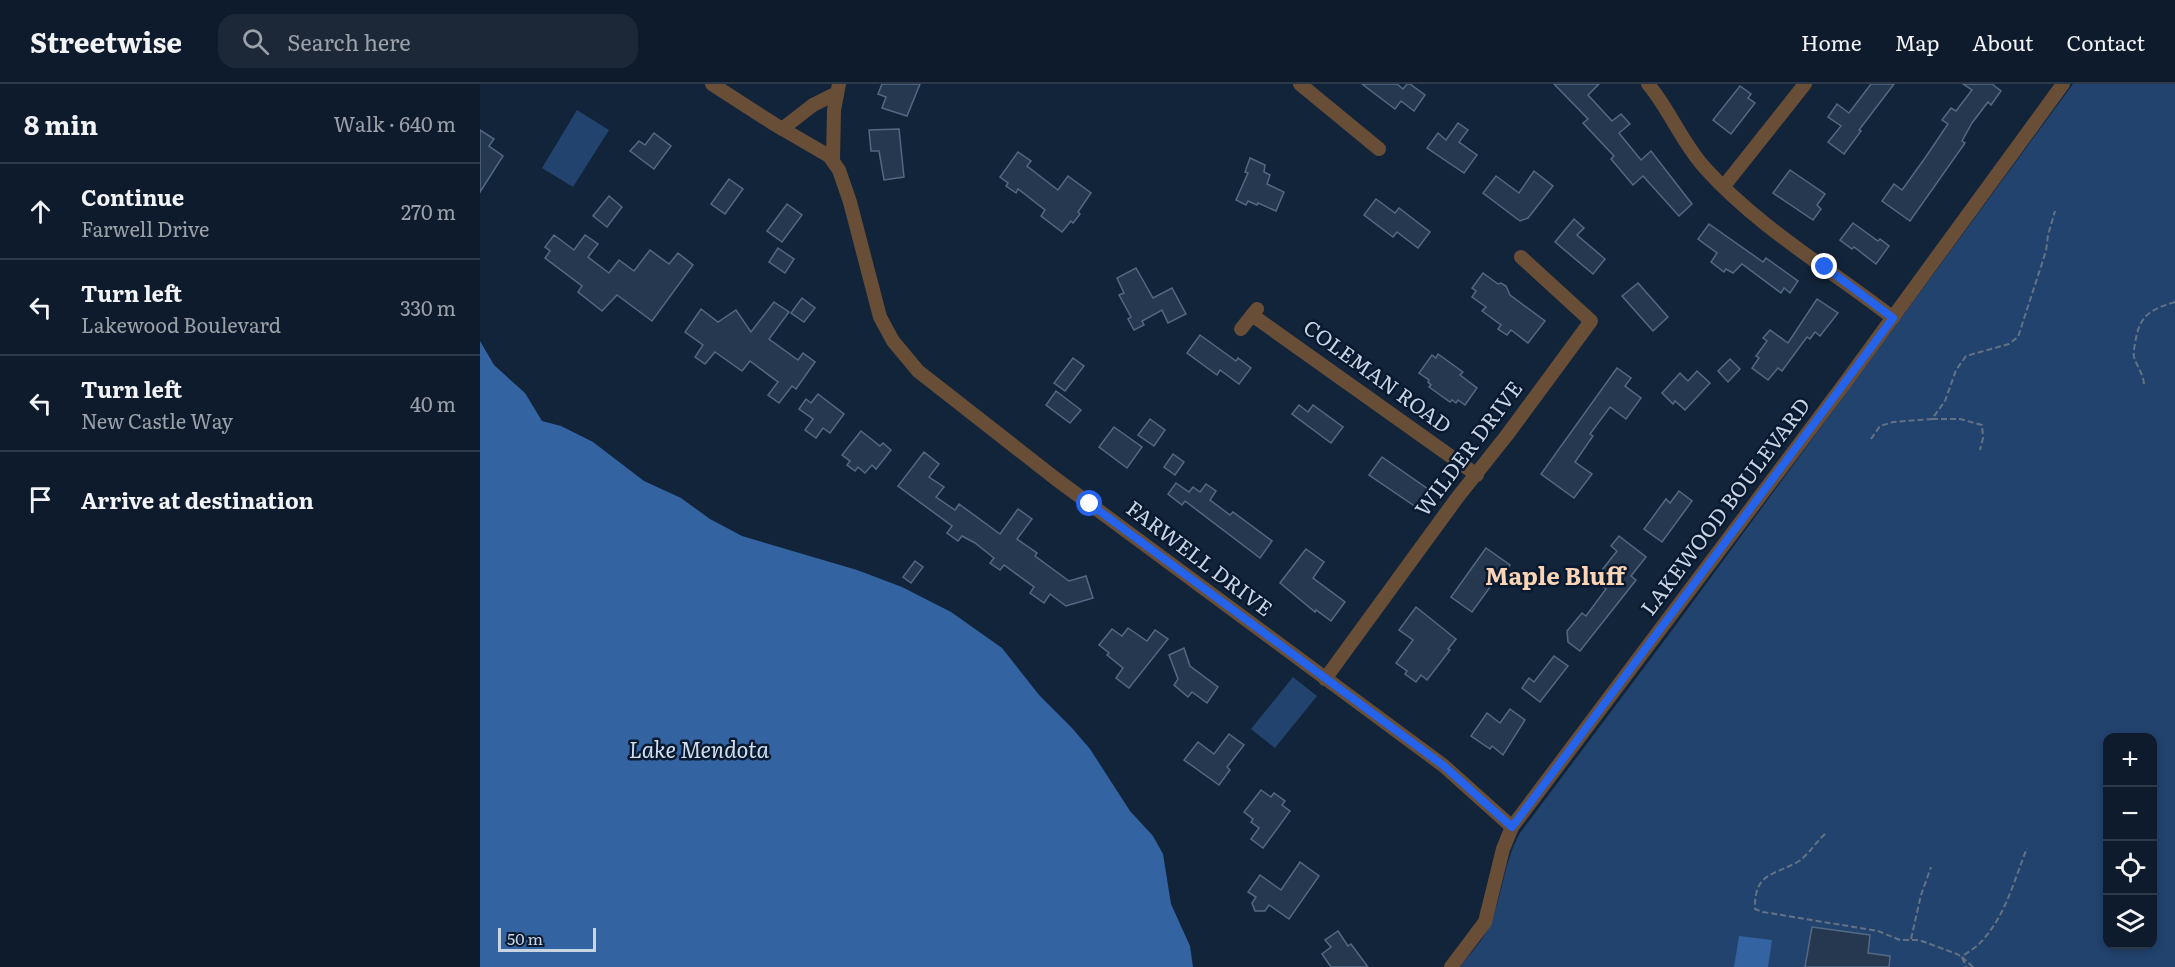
<!DOCTYPE html>
<meta charset="utf-8">
<style>
body{margin:0;font-family:Literata,serif;background:#1c2838;color:#f1f3f6}
.controls{position:absolute;right:18px;bottom:18px;display:grid;overflow:hidden;border-radius:12px;box-shadow:0 3px 9px #0003}
.controls button{width:54px;height:54px;display:grid;place-items:center;padding:0;border:0;border-bottom:2px solid #2e3948;background:#0e1b2c;color:#f1f3f6;font:30px sans-serif}
.scale{position:absolute;left:18px;bottom:15px;width:98px;box-sizing:border-box;padding-left:6px;border:3px solid #cad5e4;border-top:0;font-size:16px;line-height:21px;white-space:nowrap;color:#cad5e4;-webkit-text-stroke:4px #091a30;paint-order:stroke}
.stop{position:absolute;width:18px;height:18px;margin:-14px;border:4px solid #2563eb;border-radius:50%;background:#fff}
.stop.end{background:#2563eb;border-color:#fff;box-shadow:0 2px 6px #0008}
.list{margin:0;padding:0;list-style:none}
h2{display:flex;justify-content:space-between;align-items:center;height:78px;margin:0;padding:0 24px;font-size:26px}
h2 small{font-size:20px;font-weight:400;color:#9ba1a9}
.list li{display:grid;grid-template-columns:39px 1fr auto;gap:18px;align-items:center;box-sizing:border-box;height:96px;padding:0 24px;border-top:2px solid #2e3948}
.list b{display:block;font-size:22px;white-space:nowrap}
.list p{margin:0;font-size:20px;white-space:nowrap;color:#9ba1a9}
.list em{font-size:20px;font-style:normal;color:#9ba1a9}
.icon{flex:none;width:33px;height:33px;fill:none;stroke:currentColor;stroke-width:2;stroke-linecap:round;stroke-linejoin:round}
.map{position:relative;flex:none;width:1695px;height:883px;overflow:hidden}
header{display:flex;align-items:center;gap:36px;box-sizing:border-box;height:84px;padding:0 30px;background:#0e1b2c;border-bottom:2px solid #2e3948}
header strong{font-size:28px}
nav{display:flex;gap:33px;margin-inline-start:auto;font-size:21px}
.search{width:420px;height:54px;background:#1c2838;display:flex;align-items:center;gap:15px;box-sizing:border-box;padding:0 21px;border-radius:18px;color:#9ba1a9;font-size:22px}
main{display:flex}
aside{flex:1;background:#0e1b2c}
.map>svg:first-child{display:block}
.green{fill:#22436e;fill-rule:evenodd}
.water{fill:#3363a1}
.building{fill:#253850;stroke:#536882;stroke-width:1.5}
.lines{fill:none;stroke-linecap:round;stroke-linejoin:round}
.path{stroke:#647285;stroke-width:2;stroke-dasharray:6 3;stroke-linecap:butt}
.minor{stroke:#694e37;stroke-width:14}
.route{stroke:#2563eb;stroke-width:8}
.labels{text-anchor:middle;stroke-width:5;stroke-linejoin:round;paint-order:stroke}
.street-label{font-size:21px;fill:#cad5e4;stroke:#091a30}
.water-label{font-size:22px;font-style:italic;fill:#d2dff1;stroke:#091a30}
.quarter-label{font-size:24px;font-weight:bold;fill:#fad4b4;stroke:#091a30}
</style>
<header>
<strong>Streetwise</strong>
<div class="search"><svg class="icon" aria-label="search" viewBox="0 0 24 24"><circle cx="10" cy="10" r="6"/><path d="M15 15l6 6"/></svg>Search here</div>
<nav><a>Home</a><a>Map</a><a>About</a><a>Contact</a></nav>
</header>
<main>
<aside>
<h2>8 min<small>Walk · 640 m</small></h2>
<ul class="list">
<li><svg class="icon" aria-label="ahead" viewBox="0 0 24 24"><path d="M12 20V5M6 11l6-6 6 6"/></svg><div><b>Continue</b><p>Farwell Drive</p></div><em>270 m</em></li>
<li><svg class="icon" aria-label="left" viewBox="0 0 24 24"><path d="M17 20v-9H6M10 6l-5 5 5 5"/></svg><div><b>Turn left</b><p>Lakewood Boulevard</p></div><em>330 m</em></li>
<li><svg class="icon" aria-label="left" viewBox="0 0 24 24"><path d="M17 20v-9H6M10 6l-5 5 5 5"/></svg><div><b>Turn left</b><p>New Castle Way</p></div><em>40 m</em></li>
<li><svg class="icon" aria-label="arrive" viewBox="0 0 24 24"><path d="M6 21V4h12l-3 4 3 4H6"/></svg><div><b>Arrive at destination</b></div></li>
</ul>
</aside>
<div class="map">
<svg width="1695" height="883" viewBox="0 0 1695 883">
<rect width="100%" height="100%" fill="#12243a"/>
<g class="green">
<path d="M1593,0H1695V883H980C988,872 998,862 1005,850C1023,819 1022,780 1040,749L1187,553ZM1628,654H1672V860H1628Z"/>
<path d="M97,26L129,46L93,103L62,84Z"/>
<path d="M813,593L837,612L795,664L771,645Z"/>
</g>
<g class="water">
<path d="M0,257L14,281L45,309L62,337L81,342L113,358L164,397L201,414L230,435L262,452L377,486L422,503L471,528L522,564L559,611L592,644L610,665L650,727L673,752L683,770L691,820L710,862L713,883H0Z"/>
<path d="M1259,852L1292,856L1288,883H1254Z"/>
</g>
<g class="building">
<path d="M402,0H440L427,32L402,24L406,13L398,10Z"/>
<path d="M882,0H917L923,5L927,0H930L945,11L934,27L921,17L915,25Z"/>
<path d="M1074,0H1119L1108,11L1132,37L1141,30L1150,40L1139,49L1161,76L1171,67L1212,120L1199,132L1163,92L1153,101L1131,75L1134,72L1103,39L1108,35Z"/>
<path d="M1391,0H1414L1379,46L1381,47L1364,70L1348,58L1361,42L1348,33L1357,20L1369,29Z"/>
<path d="M1483,0H1512L1521,7L1511,21L1508,18L1492,39L1482,57L1485,59L1430,137L1402,117L1414,100L1422,106L1445,74L1468,40L1462,36L1471,24L1476,27L1492,6Z"/>
<path d="M1260,2L1271,10L1268,14L1275,19L1251,50L1233,36Z"/>
<path d="M978,39L988,46L979,58L997,71L984,89L947,64L958,49L966,56Z"/>
<path d="M419,45L424,93L404,96L399,67H391L389,46Z"/>
<path d="M0,46L14,55L9,62L23,72L0,108Z"/>
<path d="M174,49L191,62L174,85L150,67L159,57L165,61Z"/>
<path d="M538,68L551,77L547,82L578,106L588,92L611,109L598,128L600,130L593,139L591,137L582,148L561,132L565,126L538,105L536,109L526,102L528,99L520,93Z"/>
<path d="M770,74L785,81L784,88L790,91L787,100L804,108L796,127L778,119L777,121L768,117L766,121L756,116L768,89L765,88Z"/>
<path d="M1310,86L1345,110L1337,121L1341,125L1333,136L1293,109Z"/>
<path d="M1054,87L1073,102L1048,134L1040,137L1003,109L1016,92L1039,109Z"/>
<path d="M249,95L263,105L245,130L231,120Z"/>
<path d="M129,112L142,123L127,143L113,132Z"/>
<path d="M896,115L915,129L919,124L950,148L938,164L917,148L913,153L884,131Z"/>
<path d="M307,120L322,131L302,158L287,147Z"/>
<path d="M1094,135L1104,144L1097,151L1125,175L1113,190L1075,158Z"/>
<path d="M1373,139L1398,157L1400,155L1409,162L1396,180L1374,163L1372,165L1360,156Z"/>
<path d="M1229,140L1283,178L1286,174L1318,197L1310,209L1304,204L1301,209L1262,180L1253,189L1246,185L1244,188L1231,178L1237,169L1218,155Z"/>
<path d="M74,151L94,166L105,151L118,160L108,173L129,189L139,176L154,187L170,166L189,180L198,169L213,181L172,237L137,211L122,227L98,208L102,202L65,174L70,167L65,163Z"/>
<path d="M298,164L314,175L305,189L289,178Z"/>
<path d="M656,184L673,214L692,204L706,230L688,239L682,226L662,237L664,241L654,246L648,235L651,233L639,211L644,209L637,194Z"/>
<path d="M1003,189L1018,200L1021,199L1026,202L1030,211L1065,237L1048,259L1031,246L1027,251L1018,245L1021,241L1002,227L1006,223L992,213L996,207L992,204Z"/>
<path d="M1158,199L1188,233L1173,247L1142,212Z"/>
<path d="M322,214L335,224L324,238L311,229Z"/>
<path d="M1337,215L1358,229L1340,252L1335,248L1330,255L1327,253L1302,287L1298,284L1288,296L1272,284L1279,274L1276,272L1287,257L1283,254L1290,246L1308,259Z"/>
<path d="M294,218L309,228L289,255L318,276L323,269L335,278L316,305L312,302L299,319L288,311L298,298L270,277L262,287L235,268L225,280L215,273L223,261L205,248L221,225L238,238L256,226L271,248Z"/>
<path d="M720,251L756,277L758,274L771,284L759,300L740,286L737,291L707,269Z"/>
<path d="M958,270L983,288L980,291L997,304L985,321L978,316L976,319L972,316L970,318L949,303L951,301L948,298L949,296L939,289L952,271L956,274Z"/>
<path d="M593,274L604,282L585,307L574,299Z"/>
<path d="M1250,275L1260,285L1248,298L1238,287Z"/>
<path d="M1137,284L1151,294L1145,302L1161,314L1146,335L1130,323L1110,350L1113,352L1095,378L1112,390L1094,414L1061,390Z"/>
<path d="M1217,287L1230,299L1205,326L1195,317L1193,320L1182,309L1200,289L1208,297Z"/>
<path d="M576,307L601,326L590,339L566,321Z"/>
<path d="M338,310L364,330L350,349L343,344L336,354L325,346L333,335L319,325L326,315L331,319Z"/>
<path d="M819,321L828,328L833,321L863,343L851,359L812,330Z"/>
<path d="M670,335L685,346L674,362L658,351Z"/>
<path d="M634,343L662,363L647,384L619,363Z"/>
<path d="M381,347L400,362L403,359L411,366L396,385L392,381L385,389L378,383L375,387L367,381L370,377L362,371Z"/>
<path d="M444,368L459,380L449,393L464,403L456,413L475,426L479,420L520,450L538,425L552,435L537,455L557,469L555,472L589,497L606,492L613,514L586,522L570,510L564,519L550,509L554,503L524,481L520,486L510,479L514,474L495,459L482,452L478,457L467,449L472,442L418,402Z"/>
<path d="M693,370L704,378L695,391L684,383Z"/>
<path d="M902,373L948,405L936,423L889,391Z"/>
<path d="M696,399L709,408L713,403L720,408L726,400L736,407L730,416L750,431L753,428L792,457L780,474L705,417L702,421L688,410Z"/>
<path d="M1199,407L1212,417L1182,458L1164,445L1186,415L1190,419Z"/>
<path d="M1139,452L1166,473L1151,492L1156,496L1100,567L1088,558L1087,547L1102,529L1106,532L1126,505L1114,496L1137,467L1131,462Z"/>
<path d="M1006,464L1030,481L1021,494L1018,492L992,528L971,513Z"/>
<path d="M826,465L844,478L833,494L865,518L851,537L836,526L835,528L800,499Z"/>
<path d="M435,477L443,483L431,499L423,493Z"/>
<path d="M936,523L976,555L968,565L970,566L947,596L941,591L936,598L925,590L927,587L916,579L933,556L919,546Z"/>
<path d="M648,544L667,557L675,546L688,555L649,604L636,594L643,584L627,571L629,569L619,561L632,545L642,552Z"/>
<path d="M704,564L710,582L738,603L727,619L712,608L708,613L694,601L698,595L689,571Z"/>
<path d="M1074,572L1088,582L1060,618L1042,604L1049,594L1054,598Z"/>
<path d="M1030,625L1045,636L1023,671L1012,662L1010,665L991,652L1007,629L1020,639Z"/>
<path d="M749,650L764,661L747,683L750,686L739,701L704,676L718,658L734,670Z"/>
<path d="M781,706L791,713L794,709L805,717L802,721L810,727L783,764L771,755L779,744L771,738L773,735L764,728Z"/>
<path d="M820,778L839,792L809,835L789,821L785,827H775L772,819L776,813L768,808L780,791L801,806Z"/>
<path d="M1332,843L1390,851L1388,869L1410,872L1409,883H1325Z"/>
<path d="M858,847L868,862L871,860L888,883H851L842,870L851,863L845,856Z"/>
</g>
<g class="lines">
<g class="path">
<path d="M1664,300C1663,289 1657,283 1654,273C1653,268 1655,260 1656,254C1661,229 1673,225 1695,218"/>
<path d="M1452,335H1480L1502,341L1503,354L1500,366"/>
<path d="M1391,355L1400,342L1413,338L1452,335L1465,317L1476,286L1486,272L1529,260L1538,253L1566,167L1568,151L1575,127"/>
<path d="M1345,750C1336,758 1329,770 1319,777C1294,792 1274,788 1275,825L1283,828L1398,847L1420,856H1439L1477,870L1482,873L1486,883"/>
<path d="M1431,855L1441,811L1451,783"/>
<path d="M1493,883L1482,873C1486,869 1492,866 1497,862C1525,835 1533,799 1547,764"/>
</g>
<g class="minor">
<path d="M232,0L294,40L349,72L359,86L370,118L400,233L413,257L438,287L576,395L964,682L1032,743"/>
<path d="M820,0L899,65"/>
<path d="M1168,0C1190,26 1202,59 1225,84C1279,144 1350,185 1413,234"/>
<path d="M302,45L333,21L357,9"/>
<path d="M353,76L354,26L359,0"/>
<path d="M1244,102L1325,0"/>
<path d="M772,231L997,391"/>
<path d="M761,245L777,225"/>
<path d="M845,595L977,414L1027,351L1111,237L1041,173"/>
<path d="M971,883L1005,838L1023,765L1032,743L1365,299L1583,0"/>
</g>
</g>
<g class="lines">
<path class="route" d="M610,420L964,682L1032,743L1413,234L1345,183"/>
</g>
<g class="labels">
<g class="street-label">
<text transform="translate(897 293) rotate(36)" y="7">COLEMAN ROAD</text>
<text transform="translate(989 365) rotate(-53)" y="7">WILDER DRIVE</text>
<text transform="translate(1246 423) rotate(-53)" y="7">LAKEWOOD BOULEVARD</text>
<text transform="translate(719 475) rotate(37)" y="7">FARWELL DRIVE</text>
</g>
<g class="water-label">
<text x="219" y="674">Lake Mendota</text>
</g>
<g class="quarter-label">
<text x="1075" y="501">Maple Bluff</text>
</g>
</g>
</svg>
<div class="controls">
<button>+</button>
<button>−</button>
<button><svg class="icon" aria-label="locate" viewBox="0 0 24 24"><circle cx="12" cy="12" r="6"/><path d="M12 2v4M12 18v4M2 12h4M18 12h4"/></svg></button>
<button><svg class="icon" aria-label="layers" viewBox="0 0 24 24"><path d="M12 4l9 5-9 5-9-5zM3 14l9 5 9-5"/></svg></button>
</div>
<div class="scale">50 m</div>
<div class="stop" style="left:610px;top:420px"></div>
<div class="stop end" style="left:1345px;top:183px"></div>
</div>
</main>
